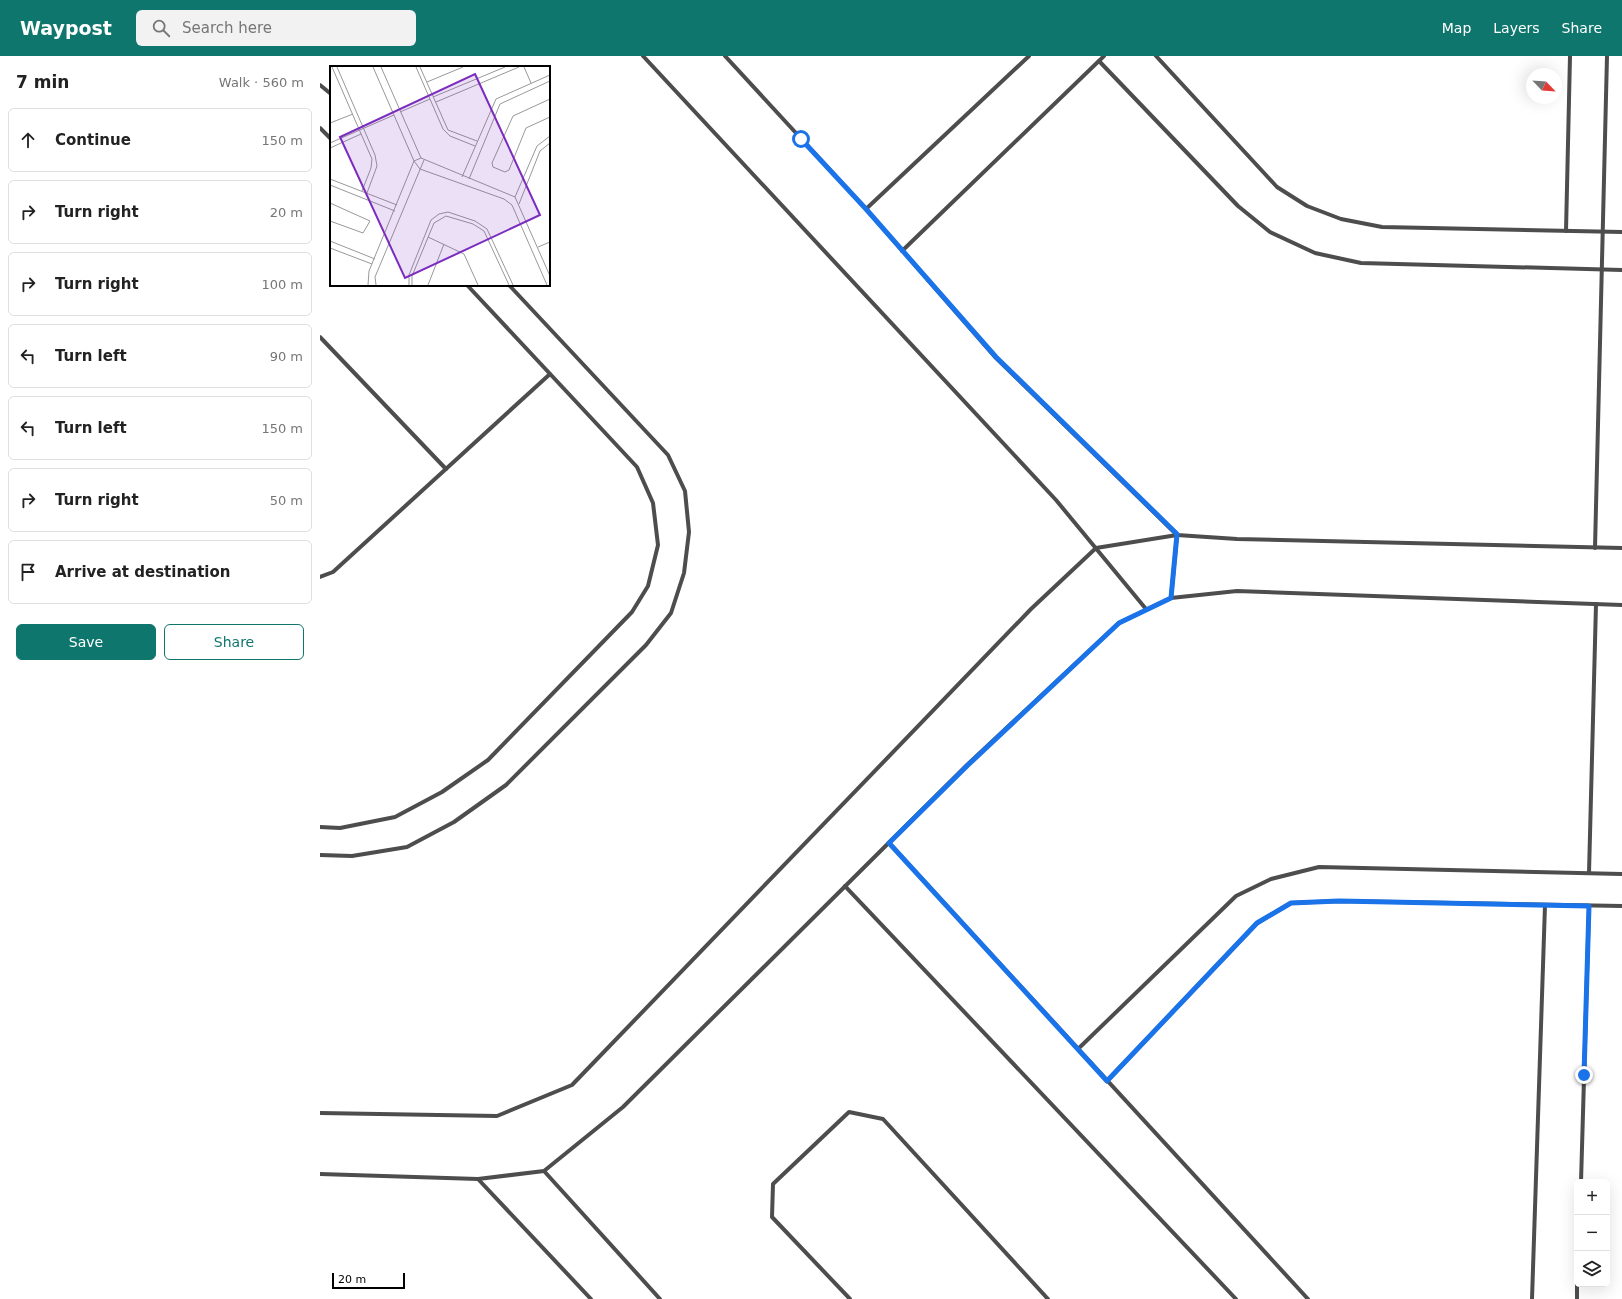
<!DOCTYPE html>
<meta charset="utf-8">
<style>
body{margin:0;font-family:"DejaVu Sans",sans-serif;background:#f2f2f2;color:#222}
.controls{position:absolute;right:12px;bottom:12px;display:grid;overflow:hidden;border-radius:6px;box-shadow:0 4px 16px #0002}
.controls button{width:36px;height:36px;display:grid;place-items:center;padding:0;border:0;border-bottom:1px solid #e0e0e0;background:#fff;color:#222;font:20px sans-serif}
.compass{position:absolute;left:1206px;top:12px;width:36px;height:36px;border-radius:50%;background:#fff;box-shadow:0 4px 16px #0002;rotate:115deg}
.scale{position:absolute;left:12px;bottom:10px;width:73px;box-sizing:border-box;padding-left:4px;border:2px solid #000;border-top:0;font-size:11px;line-height:14px;white-space:nowrap;color:#000;-webkit-text-stroke:3px #fff;paint-order:stroke}
.stop{position:absolute;width:12px;height:12px;margin:-9px;border:3px solid #1a73e8;border-radius:50%;background:#fff}
.stop.end{background:#1a73e8;border-color:#fff;box-shadow:0 1px 4px #0008}
.list{margin:0;padding:0;list-style:none}
h2{display:flex;justify-content:space-between;align-items:center;height:52px;margin:0;padding:0 16px;font-size:17px}
h2 small{font-size:13px;font-weight:400;color:#767676}
.list li{display:grid;grid-template-columns:26px 1fr auto;gap:12px;align-items:center;box-sizing:border-box;height:64px;margin:0 8px 8px;padding:0 8px;border:1px solid #e0e0e0;border-radius:6px}
.list b{display:block;font-size:15px;white-space:nowrap}
.list em{font-size:13px;font-style:normal;color:#767676}
.actions{display:flex;gap:8px;padding:12px 16px}
.actions a{flex:1;padding:9px 0;border:1px solid #0f766e;border-radius:6px;text-align:center;font-size:14px;color:#0f766e}
.actions .main{background:#0f766e;color:#fff}
.icon{flex:none;width:22px;height:22px;fill:none;stroke:currentColor;stroke-width:2;stroke-linecap:round;stroke-linejoin:round}
.map{position:relative;flex:none;width:1302px;height:1243px;overflow:hidden}
header{display:flex;align-items:center;gap:24px;box-sizing:border-box;height:56px;padding:0 20px;background:#0f766e;color:#fff}
header strong{font-size:19px}
nav{display:flex;gap:22px;margin-inline-start:auto;font-size:14px}
.search{width:280px;height:36px;background:#f2f2f2;display:flex;align-items:center;gap:10px;box-sizing:border-box;padding:0 14px;border-radius:6px;color:#767676;font-size:15px}
main{display:flex}
aside{flex:1;background:#fff}
.map>svg:first-child{display:block}
.lines{fill:none;stroke-linecap:round;stroke-linejoin:round}
.minor{stroke:#4d4d4d;stroke-width:4}
.route{stroke:#1a73e8;stroke-width:5}
.inset-road{fill:none;stroke:#999;stroke-width:1}
.view{fill:#7b2cbf;fill-opacity:0.15;stroke:#7b2cbf;stroke-width:2}
.inset-edge{fill:none;stroke:#000;stroke-width:2}
</style>
<header>
<strong>Waypost</strong>
<div class="search"><svg class="icon" aria-label="search" viewBox="0 0 24 24"><circle cx="10" cy="10" r="6"/><path d="M15 15l6 6"/></svg>Search here</div>
<nav><a>Map</a><a>Layers</a><a>Share</a></nav>
</header>
<main>
<aside>
<h2>7 min<small>Walk · 560 m</small></h2>
<ul class="list">
<li><svg class="icon" aria-label="ahead" viewBox="0 0 24 24"><path d="M12 20V5M6 11l6-6 6 6"/></svg><div><b>Continue</b></div><em>150 m</em></li>
<li><svg class="icon" aria-label="right" viewBox="0 0 24 24"><path d="M7 20v-9h11M14 6l5 5-5 5"/></svg><div><b>Turn right</b></div><em>20 m</em></li>
<li><svg class="icon" aria-label="right" viewBox="0 0 24 24"><path d="M7 20v-9h11M14 6l5 5-5 5"/></svg><div><b>Turn right</b></div><em>100 m</em></li>
<li><svg class="icon" aria-label="left" viewBox="0 0 24 24"><path d="M17 20v-9H6M10 6l-5 5 5 5"/></svg><div><b>Turn left</b></div><em>90 m</em></li>
<li><svg class="icon" aria-label="left" viewBox="0 0 24 24"><path d="M17 20v-9H6M10 6l-5 5 5 5"/></svg><div><b>Turn left</b></div><em>150 m</em></li>
<li><svg class="icon" aria-label="right" viewBox="0 0 24 24"><path d="M7 20v-9h11M14 6l5 5-5 5"/></svg><div><b>Turn right</b></div><em>50 m</em></li>
<li><svg class="icon" aria-label="arrive" viewBox="0 0 24 24"><path d="M6 21V4h12l-3 4 3 4H6"/></svg><div><b>Arrive at destination</b></div></li>
</ul>
<div class="actions"><a class="main">Save</a><a>Share</a></div>
</aside>
<div class="map">
<svg width="1302" height="1243" viewBox="0 0 1302 1243">
<rect width="100%" height="100%" fill="#fff"/>
<g class="lines">
<g class="minor">
<path d="M323,0L736,444L826,553"/>
<path d="M405,0L546,153L675,301L857,479L917,483L1302,492"/>
<path d="M836,0L957,131L987,150L1021,163L1062,171L1302,176"/>
<path d="M779,5L918,150L950,176L995,197L1041,207L1302,214"/>
<path d="M0,29L11,38"/>
<path d="M0,72L11,83"/>
<path d="M546,153L709,0"/>
<path d="M1246,175L1250,0"/>
<path d="M582,195L784,0"/>
<path d="M0,281L126,413"/>
<path d="M1275,492L1287,0"/>
<path d="M0,521L13,516L230,318"/>
<path d="M0,771L20,772L75,761L122,736L168,704L312,556L328,530L338,489L333,447L317,411L147,229"/>
<path d="M569,787L988,1243"/>
<path d="M0,799L32,800L87,791L134,766L186,729L326,589L351,557L364,517L369,476L365,435L348,399L189,229"/>
<path d="M1269,817L1276,548"/>
<path d="M525,830L916,1243"/>
<path d="M758,993L916,840L951,823L999,811L1302,818"/>
<path d="M787,1025L937,867L971,847L1019,845L1302,850"/>
<path d="M0,1057L177,1060L252,1029L711,553L776,492L857,479L851,542"/>
<path d="M224,1115L340,1243"/>
<path d="M0,1118L158,1123L224,1115L303,1051L647,709L799,567L851,542L917,535L1302,549"/>
<path d="M158,1123L271,1243"/>
<path d="M1261,1126L1269,850"/>
<path d="M530,1243L452,1161L453,1128L529,1056L563,1063L728,1243"/>
<path d="M1212,1243L1225,849"/>
<path d="M1257,1243V1228"/>
</g>
</g>
<g class="lines">
<path class="route" d="M481,83L546,153L676,301L857,478L851,542L799,567L648,709L569,787L787,1025L937,867L971,847L1019,845L1269,850L1264,1019"/>
</g>
<g transform="translate(10 10)">
<rect width="220" height="220" fill="#fff"/>
<path class="inset-road" d="M2,1L42,93L41,102L32,125M7,1L45,89L47,100L37,127M51,1L91,92L185,131L220,210M86,1L113,63L120,70L145,80M90,1L118,64L147,75M194,1L201,17M97,16L133,1M103,31L175,1M220,33L183,50L162,97L163,101L175,106L179,104L196,62L220,51M106,36L189,1M70,46L100,33M0,57L23,48M0,77L64,49M0,82L31,68M91,92L84,95L90,103L174,133L182,139L217,219M132,111L166,33L220,9M0,113L67,139M139,113L170,38L220,15M0,119L65,145M185,131L207,80L220,70M0,137L40,155L33,167L0,155M189,138L210,85L220,77M98,171L134,188L148,219M0,175L45,193M208,181L220,176M0,182L42,198M38,219L39,205L84,95L43,1M46,219L45,211L94,94M79,219V209L101,154L109,148L118,146L145,155L157,163L183,219M82,219V210L104,157L116,150L143,158L154,165L179,219M98,219L114,178"/>
<path class="view" d="M145,8L210,149L75,212L10,71Z"/>
<rect width="220" height="220" class="inset-edge"/>
</g>
</svg>
<div class="controls">
<button>+</button>
<button>−</button>
<button><svg class="icon" aria-label="layers" viewBox="0 0 24 24"><path d="M12 4l9 5-9 5-9-5zM3 14l9 5 9-5"/></svg></button>
</div>
<svg class="compass" viewBox="-18 -18 36 36"><path d="M0-13l5 13h-10z" fill="#e53935"/><path d="M0 13l5-13h-10z" fill="#767676"/></svg>
<div class="scale">20 m</div>
<div class="stop" style="left:481px;top:83px"></div>
<div class="stop end" style="left:1264px;top:1019px"></div>
</div>
</main>
